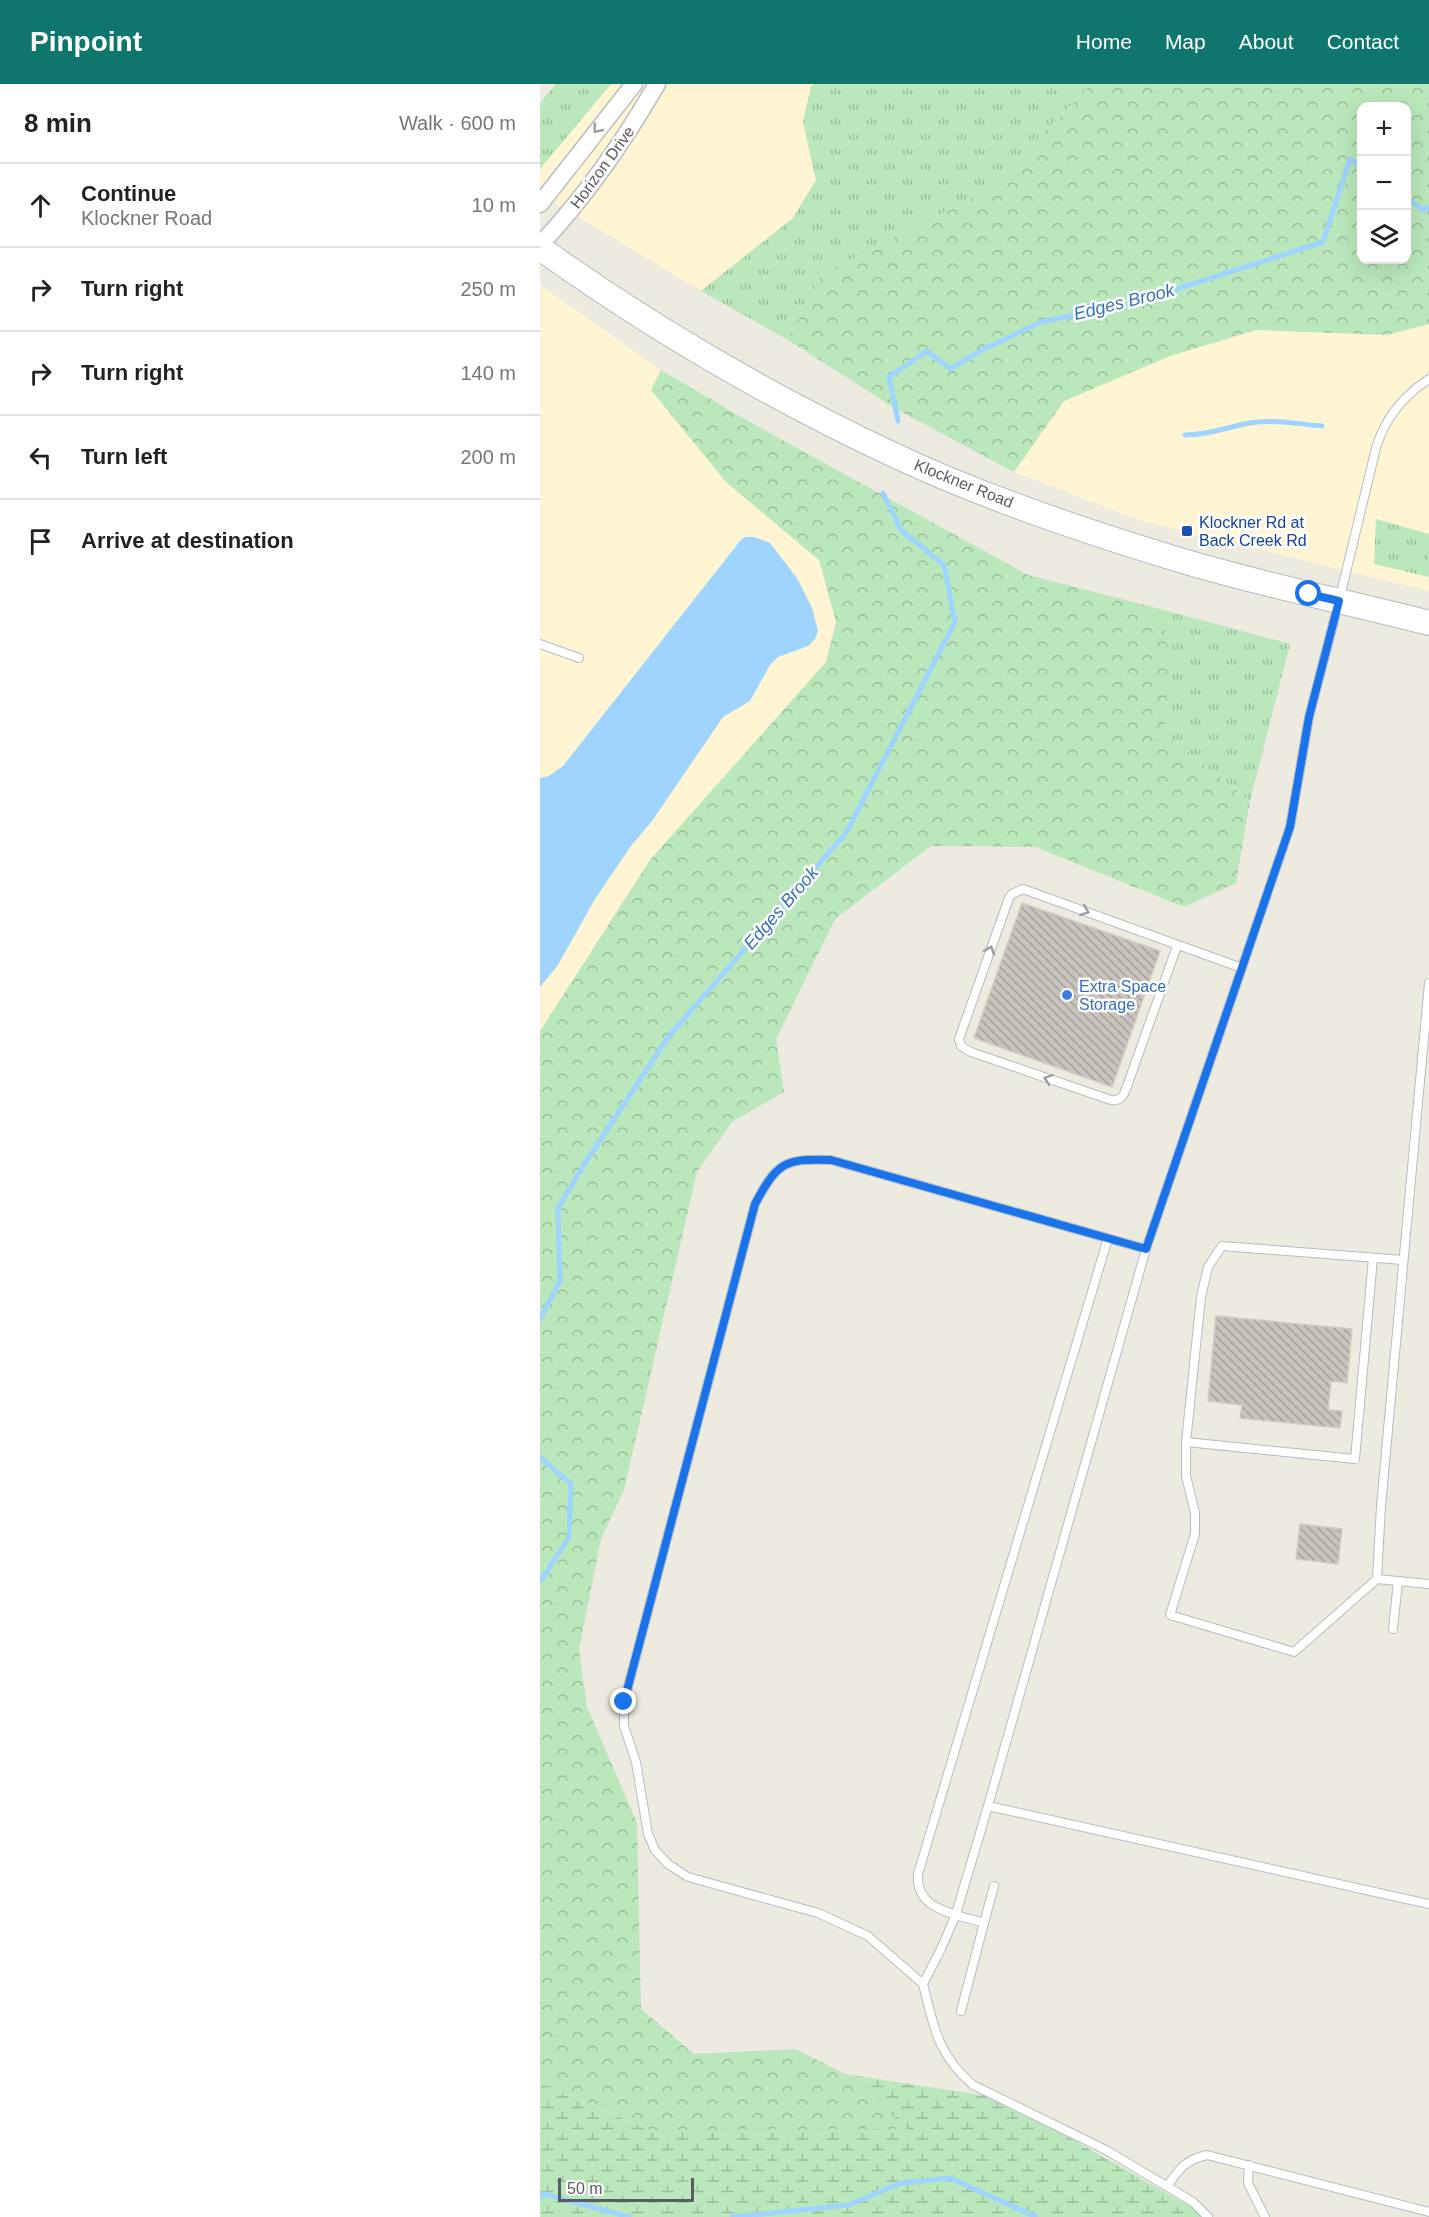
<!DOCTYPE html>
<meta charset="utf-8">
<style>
body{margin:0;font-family:Arial,sans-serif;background:#f2f2f2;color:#222}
.controls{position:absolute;right:18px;top:18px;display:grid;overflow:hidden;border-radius:12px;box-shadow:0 6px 24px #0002}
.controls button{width:54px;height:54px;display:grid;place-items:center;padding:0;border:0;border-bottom:2px solid #e0e0e0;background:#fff;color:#222;font:30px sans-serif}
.scale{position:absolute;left:18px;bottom:15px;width:136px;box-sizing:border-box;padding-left:6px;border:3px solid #595d62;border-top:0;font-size:16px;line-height:21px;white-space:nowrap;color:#595d62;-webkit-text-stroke:4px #fff;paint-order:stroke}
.stop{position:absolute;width:18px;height:18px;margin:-14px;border:4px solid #1a73e8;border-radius:50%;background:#fff}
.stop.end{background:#1a73e8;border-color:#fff;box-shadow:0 2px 6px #0008}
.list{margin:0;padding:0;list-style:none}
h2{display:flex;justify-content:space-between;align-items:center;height:78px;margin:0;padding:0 24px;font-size:26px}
h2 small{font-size:20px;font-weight:400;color:#767676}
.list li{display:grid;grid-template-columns:39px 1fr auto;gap:18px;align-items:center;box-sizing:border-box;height:84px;padding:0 24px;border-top:2px solid #e0e0e0}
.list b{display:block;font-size:22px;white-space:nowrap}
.list p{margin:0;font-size:20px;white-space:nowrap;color:#767676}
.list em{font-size:20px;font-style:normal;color:#767676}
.icon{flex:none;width:33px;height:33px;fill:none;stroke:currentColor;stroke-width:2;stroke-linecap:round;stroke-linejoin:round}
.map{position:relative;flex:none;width:889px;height:2133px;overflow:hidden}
header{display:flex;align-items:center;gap:36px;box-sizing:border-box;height:84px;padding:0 30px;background:#0f766e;color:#fff}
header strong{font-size:28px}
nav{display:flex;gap:33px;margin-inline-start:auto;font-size:21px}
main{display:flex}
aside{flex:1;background:#fff}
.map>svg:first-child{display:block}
.commercial{fill:#fff5d3}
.grass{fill:url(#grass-tufts)}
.forest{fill:url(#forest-crowns);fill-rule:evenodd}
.wetland{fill:url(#wetland-marsh)}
.water{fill:#9ed4ff}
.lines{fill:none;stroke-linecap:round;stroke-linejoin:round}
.stream{stroke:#9ed4ff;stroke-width:5}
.building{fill:url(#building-back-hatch);stroke:#d2ccbe;stroke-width:1.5}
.lane-casing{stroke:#b8bbc0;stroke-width:10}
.street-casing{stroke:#b8bbc0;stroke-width:19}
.secondary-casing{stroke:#b6bac0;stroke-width:26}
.lane{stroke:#fff;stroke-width:8}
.street{stroke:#fff;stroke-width:16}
.secondary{stroke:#fff;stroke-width:24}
.oneway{stroke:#9b9ea1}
.route{stroke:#1a73e8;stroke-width:8}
.transit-dot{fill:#1a4fb4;stroke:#fff;stroke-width:2}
.shop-dot{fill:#3f7fe0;stroke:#fff;stroke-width:2}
.labels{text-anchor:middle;stroke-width:5;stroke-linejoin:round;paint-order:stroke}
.street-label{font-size:16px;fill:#595d62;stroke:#fff}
.transit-label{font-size:16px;fill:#164399;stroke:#fff;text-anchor:start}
.shop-label{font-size:16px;fill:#366cbe;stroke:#fff;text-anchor:start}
.water-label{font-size:18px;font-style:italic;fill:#3573b8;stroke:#fff}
</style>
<header>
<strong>Pinpoint</strong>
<nav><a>Home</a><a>Map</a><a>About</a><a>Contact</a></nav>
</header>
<main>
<aside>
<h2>8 min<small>Walk · 600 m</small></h2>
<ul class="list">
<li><svg class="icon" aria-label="ahead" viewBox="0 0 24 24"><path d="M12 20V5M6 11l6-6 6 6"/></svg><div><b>Continue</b><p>Klockner Road</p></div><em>10 m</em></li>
<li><svg class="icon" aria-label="right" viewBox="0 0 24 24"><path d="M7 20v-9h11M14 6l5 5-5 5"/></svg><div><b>Turn right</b></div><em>250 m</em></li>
<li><svg class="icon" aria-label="right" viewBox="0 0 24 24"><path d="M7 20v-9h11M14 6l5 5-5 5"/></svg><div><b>Turn right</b></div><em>140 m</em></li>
<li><svg class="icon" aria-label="left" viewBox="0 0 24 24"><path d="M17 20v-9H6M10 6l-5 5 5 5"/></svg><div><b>Turn left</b></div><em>200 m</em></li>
<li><svg class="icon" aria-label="arrive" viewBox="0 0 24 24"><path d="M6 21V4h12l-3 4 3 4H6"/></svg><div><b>Arrive at destination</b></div></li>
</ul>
</aside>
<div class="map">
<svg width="889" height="2133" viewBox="0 0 889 2133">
<defs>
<pattern id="grass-tufts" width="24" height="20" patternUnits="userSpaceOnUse" patternTransform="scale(1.5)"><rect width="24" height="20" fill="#bae7bb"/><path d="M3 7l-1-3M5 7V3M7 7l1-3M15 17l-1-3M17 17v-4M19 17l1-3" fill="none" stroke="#9abe9b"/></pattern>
<pattern id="forest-crowns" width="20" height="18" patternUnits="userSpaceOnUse" patternTransform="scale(1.5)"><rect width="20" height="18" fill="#bae7bb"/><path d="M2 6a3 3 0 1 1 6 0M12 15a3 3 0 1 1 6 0" fill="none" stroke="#9abe9b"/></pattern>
<pattern id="wetland-marsh" width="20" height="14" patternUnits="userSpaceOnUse" patternTransform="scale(1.5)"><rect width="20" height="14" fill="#bae7bb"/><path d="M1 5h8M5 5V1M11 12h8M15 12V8" fill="none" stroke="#9abe9b"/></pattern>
<pattern id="building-back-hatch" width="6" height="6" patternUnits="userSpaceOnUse" patternTransform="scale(1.5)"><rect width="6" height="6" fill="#c8c4bd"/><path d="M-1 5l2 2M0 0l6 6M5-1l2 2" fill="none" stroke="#a5a29d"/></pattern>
</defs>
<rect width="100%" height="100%" fill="#edebe0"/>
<g class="commercial">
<path d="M71,0H274L271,2L263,38L276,96L253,134L161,207L0,110V85Z"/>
<path d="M0,201L121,286L111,306L186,398L279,476L296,537L286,578L110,776L0,947Z"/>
<path d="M889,240V507L602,437L474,388L524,317L630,272L716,246L847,251Z"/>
</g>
<g class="grass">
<path d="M16,0H71L0,85V19Z"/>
<path d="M274,0H551L450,105L282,190L248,256L161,207L253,134L276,96L263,38L271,2Z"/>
<path d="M836,435L889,450V493L834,480Z"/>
<path d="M609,522L750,560L710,717L624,649L630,569Z"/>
</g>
<g class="forest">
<path d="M551,0H889V240L847,251L716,246L630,272L524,317L474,388L356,325L248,256L282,190L450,105ZM866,22V176H822V22Z"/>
<path d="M121,286L208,337L488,491L609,522L631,569L624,649L710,717L696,799L644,823L495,763L391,762L295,835L236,955L244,1008L192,1038L157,1088L84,1406L61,1455L39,1565L47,1623L97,1739L101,1925L154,1970L255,1965L305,1990L368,2046H110L0,1999V947L110,776L286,578L296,538L279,476L186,398L111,306Z"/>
</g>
<path class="wetland" d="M305,1990L460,2014L665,2131L674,2133H0V1999L110,2046L367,2045Z"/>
<path class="water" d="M205,453H214L230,459L257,494L272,524L278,547L275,555L268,562L238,573L230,581L210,617L183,633L112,737L91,762L55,815L18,881L0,903V694L9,692L23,682L200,457Z"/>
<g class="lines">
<g class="stream">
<path d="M866,114L884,126L889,123"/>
<path d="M358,337L349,293L387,267L410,285L440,267L501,238L593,219L783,158L810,75L822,83"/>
<path d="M645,351C669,351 687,343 710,339C734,335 758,340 782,342"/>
<path d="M0,1235L20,1197L18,1124L45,1079L129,952L306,749L415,538L404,481L361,446L343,409"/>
<path d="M0,1373L31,1400L29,1453L0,1498"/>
<path d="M0,2113L4,2110L89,2133"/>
<path d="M192,2133L308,2121L361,2099L410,2094L496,2133"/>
</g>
</g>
<g class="building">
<path d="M482,819L620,867L572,1003L434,954Z"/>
<path d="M676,1232L812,1245L807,1299L791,1297L788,1326L802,1327L800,1344L700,1334L702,1321L668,1317Z"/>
<path d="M760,1440L802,1445L798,1480L756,1475Z"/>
</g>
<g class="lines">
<g class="lane-casing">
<g id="lane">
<path d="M889,295C863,312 845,334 836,364L799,517L769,633L750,743L606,1165L448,1722L889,1820"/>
<path d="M0,560L39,574"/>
<path d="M637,862L586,1005C583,1013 580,1017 571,1016L431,968L421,962L419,955L469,814L472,810L483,805L702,884"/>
<path d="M863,1176L682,1162L668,1183L661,1213L646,1358V1392L655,1429V1450L630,1531L754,1568L837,1495L841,1422L889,899"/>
<path d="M646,1358L815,1375L833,1174"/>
<path d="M837,1495L889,1500"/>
<path d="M853,1545L858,1497"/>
<path d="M448,1722L416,1830L401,1865L383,1900L328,1852L278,1829L148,1793L128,1780L115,1766L108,1750L96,1678L84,1642V1618L215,1120C237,1079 244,1074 291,1076L606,1165"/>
<path d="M454,1802L444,1839C417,1830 375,1827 378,1790L568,1154"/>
<path d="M383,1900C394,1943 397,1970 433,2001L566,2066L653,2118L668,2133"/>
<path d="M421,1927L444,1839"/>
<path d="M709,2081L708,2099L725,2133"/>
<path d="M627,2102C640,2084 645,2076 667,2071L889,2128"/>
</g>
</g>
<g class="street-casing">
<g id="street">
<path d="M0,120L94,0"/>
<path d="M0,161C45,113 84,57 117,0"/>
</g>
</g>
<g class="secondary-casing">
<path id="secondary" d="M0,164C113,245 232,314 358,373C446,414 541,446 633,474C717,500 804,517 889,539"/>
</g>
<use href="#lane" class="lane"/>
<use href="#street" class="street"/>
<use href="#secondary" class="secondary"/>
</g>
<defs><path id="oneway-chevron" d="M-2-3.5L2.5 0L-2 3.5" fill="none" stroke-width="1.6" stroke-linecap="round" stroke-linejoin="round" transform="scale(1.5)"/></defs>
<g class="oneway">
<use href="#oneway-chevron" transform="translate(57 45) rotate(129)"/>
<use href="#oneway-chevron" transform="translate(545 827) rotate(21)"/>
<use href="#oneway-chevron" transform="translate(450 866) rotate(-70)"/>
<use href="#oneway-chevron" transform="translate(508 995) rotate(-161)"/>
</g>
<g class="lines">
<path class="route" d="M84,1618L215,1120C237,1079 244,1074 291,1076L606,1165L750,743L769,633L799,517L769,510"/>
</g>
<rect class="transit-dot" x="641" y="441" width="12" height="12" rx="3"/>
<circle class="shop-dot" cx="527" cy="911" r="6"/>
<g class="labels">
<g class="street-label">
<text transform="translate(62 83) rotate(-54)" y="6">Horizon Drive</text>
<text transform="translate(424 399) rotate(22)" y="6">Klockner Road</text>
</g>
<g class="transit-label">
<text x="659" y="444">Klockner Rd at<tspan x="659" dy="18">Back Creek Rd</tspan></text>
</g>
<g class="shop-label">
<text x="539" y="908">Extra Space<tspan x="539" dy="18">Storage</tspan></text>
</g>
<g class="water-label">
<text transform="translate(584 218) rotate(-14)" y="6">Edges Brook</text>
<text transform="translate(241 824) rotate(-49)" y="6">Edges Brook</text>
</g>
</g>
</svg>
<div class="controls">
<button>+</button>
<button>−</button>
<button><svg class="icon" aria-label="layers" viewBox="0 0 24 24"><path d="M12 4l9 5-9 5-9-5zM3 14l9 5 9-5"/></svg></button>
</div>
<div class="scale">50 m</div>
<div class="stop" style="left:769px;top:510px"></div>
<div class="stop end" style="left:84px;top:1618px"></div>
</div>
</main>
